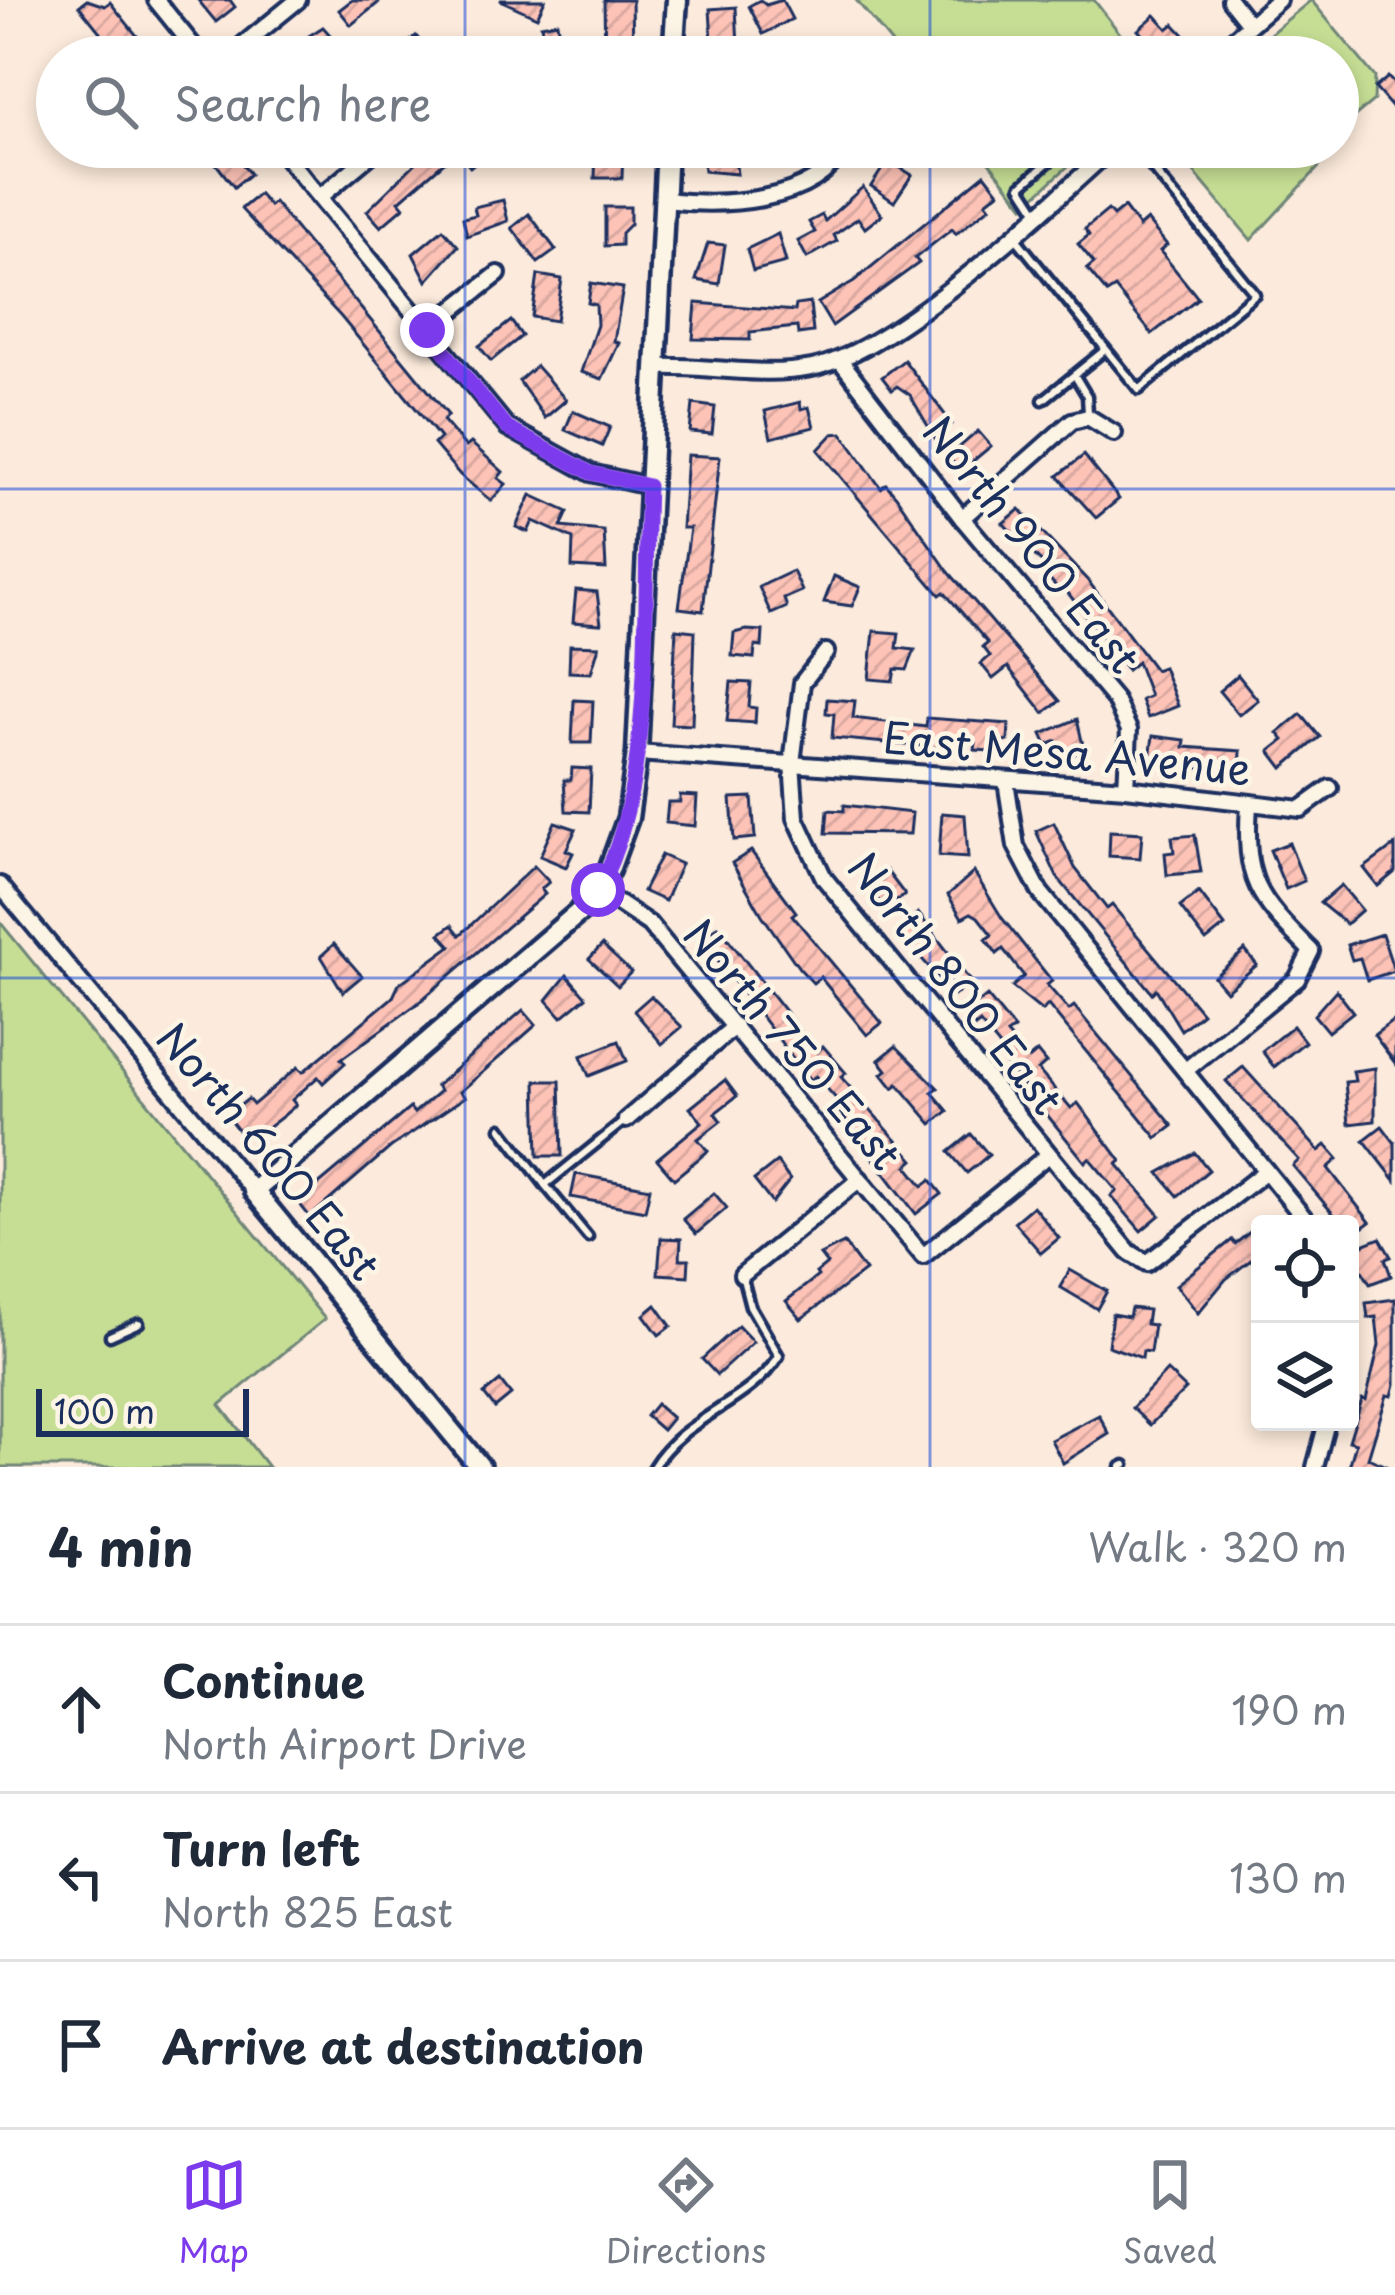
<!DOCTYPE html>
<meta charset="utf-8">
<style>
body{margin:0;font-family:"Playpen Sans",sans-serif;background:#f2f2f3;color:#1f2937}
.controls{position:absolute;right:36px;bottom:36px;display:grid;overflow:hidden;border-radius:12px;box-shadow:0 6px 18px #0003}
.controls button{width:108px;height:108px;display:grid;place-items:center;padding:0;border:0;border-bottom:3px solid #e0e1e3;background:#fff;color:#1f2937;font:60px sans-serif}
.scale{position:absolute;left:36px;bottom:30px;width:213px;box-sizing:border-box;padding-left:12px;border:6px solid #1b2f5e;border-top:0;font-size:33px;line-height:42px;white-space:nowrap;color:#1b2f5e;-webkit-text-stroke:9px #fcf5e5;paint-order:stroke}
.stop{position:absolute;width:36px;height:36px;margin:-27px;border:9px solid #7c3aed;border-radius:50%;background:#fff}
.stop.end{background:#7c3aed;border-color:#fff;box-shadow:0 3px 12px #0008}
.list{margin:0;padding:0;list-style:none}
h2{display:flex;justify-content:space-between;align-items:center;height:156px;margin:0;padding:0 48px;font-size:51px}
h2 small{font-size:39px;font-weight:400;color:#747a83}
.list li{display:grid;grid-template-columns:78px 1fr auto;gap:36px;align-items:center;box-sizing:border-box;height:168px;padding:0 48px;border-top:3px solid #e0e1e3}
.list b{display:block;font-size:45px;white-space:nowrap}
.list p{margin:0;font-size:39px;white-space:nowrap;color:#747a83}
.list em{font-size:39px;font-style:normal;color:#747a83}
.icon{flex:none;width:66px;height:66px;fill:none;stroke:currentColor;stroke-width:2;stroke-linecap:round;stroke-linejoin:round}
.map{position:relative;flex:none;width:1395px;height:1467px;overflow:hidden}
.search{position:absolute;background:#fff;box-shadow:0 6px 18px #0003;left:36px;right:36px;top:36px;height:132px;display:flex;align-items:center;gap:30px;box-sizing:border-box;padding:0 42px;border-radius:66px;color:#747a83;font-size:45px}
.sheet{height:660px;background:#fff}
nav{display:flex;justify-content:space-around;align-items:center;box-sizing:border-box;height:168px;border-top:3px solid #e0e1e3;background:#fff;font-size:33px;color:#747a83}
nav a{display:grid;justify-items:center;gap:6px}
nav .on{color:#7c3aed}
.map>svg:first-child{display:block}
.green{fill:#c6de94;stroke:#708679;stroke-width:3}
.building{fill:url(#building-hatch);stroke:#1b2f5e;stroke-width:3}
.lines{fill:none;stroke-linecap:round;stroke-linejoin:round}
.lane-casing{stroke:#1b2f5e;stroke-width:15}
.street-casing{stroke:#1b2f5e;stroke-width:22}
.secondary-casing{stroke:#1b2f5e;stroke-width:27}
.lane{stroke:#fcf5e5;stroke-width:6}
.street{stroke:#fcf5e5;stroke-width:14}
.secondary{stroke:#fcf5e5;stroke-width:18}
.route{stroke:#7c3aed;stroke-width:15}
.grid{fill:none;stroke:#1d4ed8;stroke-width:3;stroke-opacity:0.55}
.labels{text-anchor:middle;stroke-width:9;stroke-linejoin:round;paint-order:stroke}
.street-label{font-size:42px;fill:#1b2f5e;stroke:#fcf5e5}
</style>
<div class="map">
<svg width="1395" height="1467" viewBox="0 0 1395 1467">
<defs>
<pattern id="building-hatch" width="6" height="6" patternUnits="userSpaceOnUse" patternTransform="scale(3)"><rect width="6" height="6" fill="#fec3b7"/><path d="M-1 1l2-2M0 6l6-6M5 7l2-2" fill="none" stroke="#d9a8a0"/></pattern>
</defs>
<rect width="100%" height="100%" fill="#fcebdc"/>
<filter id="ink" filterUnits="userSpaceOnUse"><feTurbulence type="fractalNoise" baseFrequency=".00833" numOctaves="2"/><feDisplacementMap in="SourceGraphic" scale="24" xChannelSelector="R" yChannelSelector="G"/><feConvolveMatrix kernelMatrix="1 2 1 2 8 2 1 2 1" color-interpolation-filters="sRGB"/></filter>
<g filter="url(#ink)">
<g class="green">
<path d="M856,0H1094L1138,57H903Z"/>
<path d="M1311,0L1375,77L1374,100L1338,130V57H1242Z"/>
<path d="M977,147H1089L1024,206Z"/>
<path d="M1173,147H1318L1319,167L1251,240Z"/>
<path d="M0,922L325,1319L220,1405L268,1467H0Z"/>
</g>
<g class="building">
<path d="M87,0L105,6L110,2L154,57H120L79,6Z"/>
<path d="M198,0H230L235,7L216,22Z"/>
<path d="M352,0H382L351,25L339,10Z"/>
<path d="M500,0H545L537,17Z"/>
<path d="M604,0H632L633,51L628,57H605Z"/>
<path d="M760,0L766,5L782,0L792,19L763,34L749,6Z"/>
<path d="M736,7L738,46L730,47V57H713L710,9Z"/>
<path d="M1155,15L1168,29L1174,24L1186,37L1163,57L1138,30Z"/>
<path d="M557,22L559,36L564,35L569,57H547L541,25Z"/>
<path d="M323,27L339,45L324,57H307L296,44Z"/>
<path d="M416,36L433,57H391Z"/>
<path d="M1388,77L1395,85V111L1375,88Z"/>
<path d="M203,147H229L250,174L234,187Z"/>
<path d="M432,147H494L470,167L457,151L399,201L404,207L381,227L367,211Z"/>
<path d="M596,147H623L622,178H595Z"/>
<path d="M720,147H734L737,174L704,171L702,149Z"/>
<path d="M757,147H777L772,166L752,160Z"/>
<path d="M888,160L912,175L894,202L871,186Z"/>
<path d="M985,174L999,192L986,202L990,207L956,234L952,229L915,258L919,263L832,326L818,303L854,281Z"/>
<path d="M863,187L882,215L865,228L858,218L834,235L837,241L807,258L798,241L815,232L809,222L822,215L825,221Z"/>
<path d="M259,194L269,206L274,202L448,415L443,420L466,447L471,443L503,472L498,478L506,484L491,501L460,475L434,444L440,438L341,317L241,209Z"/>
<path d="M503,200L508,221L467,236L463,218L476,215L474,207Z"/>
<path d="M605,207H630V224L621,233V245L605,246Z"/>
<path d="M1124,207L1139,227L1147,220L1167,245L1160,251L1198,298L1152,334L1115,288L1107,293L1087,269L1094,263L1078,244L1089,235L1085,229L1108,210L1113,216Z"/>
<path d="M529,214L556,250L538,263L512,228Z"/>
<path d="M443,229L458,246L427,281L413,254Z"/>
<path d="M778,234L786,262L753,271L747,249Z"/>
<path d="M708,243L725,245L719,284L696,280Z"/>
<path d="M538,275L562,279L556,321L532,317Z"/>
<path d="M591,283L623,288L614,341L619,343L602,379L581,372L597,325L596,305L588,303Z"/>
<path d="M696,303L795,311L796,305L810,303L813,332L798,334L797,327L750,332V340L693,339Z"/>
<path d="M511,321L522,336L491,361L479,346Z"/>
<path d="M904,360L952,424L935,438L910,395L897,386L892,390L882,377Z"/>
<path d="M536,366L566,400L545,418L519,381Z"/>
<path d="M800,402L801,409L809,407L814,427L771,438L765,411Z"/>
<path d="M693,404L715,407L712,434L690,432Z"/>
<path d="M573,411L610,427L602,446L565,430Z"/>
<path d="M978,431L991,446L961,471L948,457Z"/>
<path d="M842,433L881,488L886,484L896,496L948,571L1060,701L1044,713L1008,667L993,679L981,664L990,656L983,647L988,643L944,592L940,595L818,450L833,434Z"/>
<path d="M687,455L720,457L703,611L679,608L690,528H682Z"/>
<path d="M1084,455L1119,499L1096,518L1058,476Z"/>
<path d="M531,495L568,512L561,527L604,531L606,569L572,567L573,539L533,521L528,532L516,527Z"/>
<path d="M1020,509L1089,582L1155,670L1163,667L1178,706L1148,718L1141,700L1150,696L1137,662L1127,670L1062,585L1058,589L1048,577L1052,573L1003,523Z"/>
<path d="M793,571L802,591L784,599L787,607L771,614L759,587Z"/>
<path d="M834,576L860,587L852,606L824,602Z"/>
<path d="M576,590L597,592L601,624L573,622Z"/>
<path d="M676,629L695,631L692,725L671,724Z"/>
<path d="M746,630L763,631L762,647L755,646L754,658L732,656L734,633Z"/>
<path d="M874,631L899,633L897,648L915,650L907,670L895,669L893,681L869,679Z"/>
<path d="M570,645L599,646L591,673L569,672Z"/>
<path d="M1238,675L1258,700L1239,715L1219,691Z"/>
<path d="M731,682L751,683L749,707L756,708L755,723L727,721Z"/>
<path d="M827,699L855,701L853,718L926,727L927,718L1009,724L1008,741L991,746V751L975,750L976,743L941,741L940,748L832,738L834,714L826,713Z"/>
<path d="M574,700L593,701L591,743H572Z"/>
<path d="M1301,714L1320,737L1283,768L1270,751L1284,740L1278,733Z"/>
<path d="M1077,719L1084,750L1064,759L1057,741L1047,745L1042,734Z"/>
<path d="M1153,736L1185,740L1184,747L1241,751L1240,771L1167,765V760L1150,758Z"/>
<path d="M572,768L591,769L589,812L566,811L564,780H571Z"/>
<path d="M680,795L697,796L695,826L666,823L668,802H680Z"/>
<path d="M752,797L755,838L734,840L731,798Z"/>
<path d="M844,805L912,813L910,834L826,833L828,810L844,811Z"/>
<path d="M942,813L965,815L968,858L939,856Z"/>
<path d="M555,822L576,829L566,850L573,853L566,867L540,856Z"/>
<path d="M1054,823L1075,868L1107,909L1112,905L1202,1013L1181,1030L1156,989L1152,993L1057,877L1036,831Z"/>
<path d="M1110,831L1142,833L1140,858L1109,856Z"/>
<path d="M1195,835L1201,872L1167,875L1165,853L1174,852L1172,837Z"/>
<path d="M1289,843L1304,881L1286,889L1270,850Z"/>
<path d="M1395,845V872L1378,886L1364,868Z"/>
<path d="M751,851L796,912L792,915L882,1023L867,1035L820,977L813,983L799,968L762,915L732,863Z"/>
<path d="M661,855L681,864L665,901L643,891Z"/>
<path d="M534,866L549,882L541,889L545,894L417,1004L341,1059L345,1063L323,1083L318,1077L292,1100L296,1105L283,1116L257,1136L253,1131L244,1138L227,1116L248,1099L253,1105L298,1067L303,1072L393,997L399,984L451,946L440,934L452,925L460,935Z"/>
<path d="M886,870L905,895L887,908L864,887Z"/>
<path d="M974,872L1002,918L1052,981L1047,985L1069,1010L1074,1006L1173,1126L1157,1138L1048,1005L1042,1011L1012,987L1024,976L1003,949L997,954L986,939L992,935L978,917L971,913L962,918L948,895Z"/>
<path d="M1341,885L1362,910L1346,924L1320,903Z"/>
<path d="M1199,892L1225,926L1206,941L1180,907Z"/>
<path d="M918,913L971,982L954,996L897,930Z"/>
<path d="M718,926L817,1052L823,1046L846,1073L841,1077L914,1160L907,1166L923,1186L931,1180L942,1194L916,1214L864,1146L835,1105L839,1102L816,1076L810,1080L701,938Z"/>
<path d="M1382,934L1394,971L1367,980L1360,958L1352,960L1347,945Z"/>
<path d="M334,944L362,976L343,992L321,956Z"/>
<path d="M602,945L631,972L618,986L589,959Z"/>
<path d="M1245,950L1257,965L1226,991L1214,977Z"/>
<path d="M567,975L586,997L562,1017L547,1000Z"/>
<path d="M1336,990L1353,1012L1328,1032L1314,1015Z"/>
<path d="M651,996L682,1027L662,1044L634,1011Z"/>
<path d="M987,996L1014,1029L1007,1034L1029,1059L1037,1052L1046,1063L1038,1070L1071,1108L1078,1103L1121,1161L1117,1164L1160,1215L1141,1231L1111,1196L1117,1191L1089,1158L1085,1162L1003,1060L1007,1056L980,1023L975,1027L965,1014Z"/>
<path d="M523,1010L536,1025L460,1092L465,1097L391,1147L310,1217L298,1202L410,1108L414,1113L440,1091L436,1086Z"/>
<path d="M1395,1019V1063L1374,1035Z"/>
<path d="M1293,1026L1305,1042L1274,1067L1262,1051Z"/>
<path d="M619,1041L627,1061L589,1076L581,1056Z"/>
<path d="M896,1046L938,1088L932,1092L948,1111L932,1124L898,1084L893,1088L882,1074L887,1070L879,1060Z"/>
<path d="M1243,1067L1319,1151L1326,1145L1338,1159L1328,1168L1370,1222L1350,1237V1224L1335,1216L1293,1166L1299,1160L1226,1081Z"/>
<path d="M1375,1068V1121L1349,1124L1345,1082L1355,1081L1353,1071Z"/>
<path d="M725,1080L737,1096L715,1113L721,1121L698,1139L708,1151L674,1179L657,1159L702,1122L690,1108Z"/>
<path d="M536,1081H560L562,1156H538Z"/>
<path d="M1382,1126L1395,1143V1180L1364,1140Z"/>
<path d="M971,1134L989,1155L967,1173L949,1152Z"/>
<path d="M1195,1153L1209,1170L1178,1196L1159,1173Z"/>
<path d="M777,1162L790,1180L772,1203L754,1180Z"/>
<path d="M576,1174L650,1188L645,1211L571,1197Z"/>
<path d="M714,1193L727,1208L696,1234L683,1219Z"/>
<path d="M1033,1206L1059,1238L1041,1253L1014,1222Z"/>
<path d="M1255,1228L1260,1253L1226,1279L1198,1313L1176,1285L1232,1240L1235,1244Z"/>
<path d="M661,1238L681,1239L680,1259H689L688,1276L658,1274Z"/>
<path d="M1380,1238L1391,1257L1385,1259L1391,1276L1370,1284L1350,1250Z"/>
<path d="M844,1243L865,1271L801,1319L786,1301L818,1276L816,1273L827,1264L820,1255Z"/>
<path d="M1070,1270L1107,1291L1097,1309L1060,1287Z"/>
<path d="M1395,1299V1384L1392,1396L1387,1395L1368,1458L1388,1467H1349L1356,1443L1349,1441L1362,1399L1366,1400L1379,1345L1376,1317L1368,1318L1366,1303Z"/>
<path d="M656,1305L671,1326L659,1335L644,1315Z"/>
<path d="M1131,1308L1148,1310L1146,1324L1154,1325L1150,1352L1143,1351L1142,1358L1108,1346L1112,1314L1129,1317Z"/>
<path d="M738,1326L753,1342L717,1375L702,1359Z"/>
<path d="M1167,1371L1186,1389L1150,1425L1132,1408Z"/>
<path d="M500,1381L511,1395L495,1408L484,1394Z"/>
<path d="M656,1404L672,1418L662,1430L646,1416Z"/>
<path d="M1099,1415L1109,1434L1063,1463L1051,1440Z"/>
</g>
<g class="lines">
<g class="lane-casing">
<g id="lane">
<path d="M1037,211L1021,186L1066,147"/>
<path d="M1015,237L1139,390L1255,294L1135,147"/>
<path d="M1075,376L1087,396L1088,413"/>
<path d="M1043,400L1105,350"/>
<path d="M501,1128L545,1185L623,1122"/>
<path d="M545,1185L588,1237"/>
<path d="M110,1336L139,1323"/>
<path d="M653,1467C684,1416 748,1405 779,1356L750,1306L743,1279"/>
<path d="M1121,1467L1125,1465"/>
</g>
</g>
<g class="street-casing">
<g id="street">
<path d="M156,0L202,57"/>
<path d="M1230,0L1249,24"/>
<path d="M228,57L298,0"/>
<path d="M488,57L491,55"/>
<path d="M1213,57L1278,0"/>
<path d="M278,147L507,427L591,473L648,486"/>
<path d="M320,197L380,147"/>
<path d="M664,200C717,206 815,206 843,147"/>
<path d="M427,330L498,274"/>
<path d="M840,360L962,518L1115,700L1129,730L1126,788"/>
<path d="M656,367C707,365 761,378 812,368C898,350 1045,209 1113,147"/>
<path d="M962,518L1072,421L1088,417L1114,433"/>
<path d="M826,652L802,683L792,763L796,818L824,878L1129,1252L1147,1263L1266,1171"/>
<path d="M637,753L1126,788L1301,809L1330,788"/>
<path d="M1006,781L1016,846L1040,892L1309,1224"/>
<path d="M0,885L254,1191"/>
<path d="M598,890L649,924L923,1256L1048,1155"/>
<path d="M1186,1070L1297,979L1311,951C1256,896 1244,882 1249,804"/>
<path d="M626,1120L735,1026"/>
<path d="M742,1275L860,1179"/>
<path d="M1315,1467L1327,1422"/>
</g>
</g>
<g class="secondary-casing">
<g id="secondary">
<path d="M673,57L677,0"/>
<path d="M480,1467L254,1191L584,908L609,870L628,818L637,753L667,147"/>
</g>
</g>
<use href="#lane" class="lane"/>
<use href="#street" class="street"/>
<use href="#secondary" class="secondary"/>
</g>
</g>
<g class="lines" filter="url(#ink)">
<path class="route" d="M427,330L507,428L591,473L648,486C643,606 656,785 598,890"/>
</g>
<path class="grid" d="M465,0V57M930,0V57M465,147V1467M930,147V1467M0,489H1395M0,978H1395"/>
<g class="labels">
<g class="street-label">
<text transform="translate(1031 545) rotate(51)" y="15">North 900 East</text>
<text transform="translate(1067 754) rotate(5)" y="15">East Mesa Avenue</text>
<text transform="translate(955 984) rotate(52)" y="15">North 800 East</text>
<text transform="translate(792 1045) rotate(50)" y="15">North 750 East</text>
<text transform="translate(268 1152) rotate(50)" y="15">North 600 East</text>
</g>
</g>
</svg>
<div class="controls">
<button><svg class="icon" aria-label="locate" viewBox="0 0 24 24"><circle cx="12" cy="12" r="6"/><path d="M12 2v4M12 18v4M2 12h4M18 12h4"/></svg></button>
<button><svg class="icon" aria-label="layers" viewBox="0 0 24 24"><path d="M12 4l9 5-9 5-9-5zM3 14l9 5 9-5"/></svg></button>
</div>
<div class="scale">100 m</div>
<div class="stop" style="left:598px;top:890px"></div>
<div class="stop end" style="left:427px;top:330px"></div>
<div class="search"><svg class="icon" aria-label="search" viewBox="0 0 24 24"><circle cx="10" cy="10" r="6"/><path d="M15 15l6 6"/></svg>Search here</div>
</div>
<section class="sheet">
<h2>4 min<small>Walk · 320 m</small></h2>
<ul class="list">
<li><svg class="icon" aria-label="ahead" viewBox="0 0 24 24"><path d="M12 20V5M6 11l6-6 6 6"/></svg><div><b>Continue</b><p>North Airport Drive</p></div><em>190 m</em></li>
<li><svg class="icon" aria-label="left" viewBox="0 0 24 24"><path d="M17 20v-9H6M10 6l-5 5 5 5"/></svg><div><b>Turn left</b><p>North 825 East</p></div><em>130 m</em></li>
<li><svg class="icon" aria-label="arrive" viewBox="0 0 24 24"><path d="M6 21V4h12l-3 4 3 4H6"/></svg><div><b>Arrive at destination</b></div></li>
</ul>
</section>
<nav>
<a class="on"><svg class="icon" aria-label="map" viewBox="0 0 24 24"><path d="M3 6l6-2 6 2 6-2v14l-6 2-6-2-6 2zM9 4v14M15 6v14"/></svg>Map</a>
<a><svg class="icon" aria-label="directions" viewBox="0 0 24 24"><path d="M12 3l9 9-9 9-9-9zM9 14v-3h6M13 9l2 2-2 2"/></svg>Directions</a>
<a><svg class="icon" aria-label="saved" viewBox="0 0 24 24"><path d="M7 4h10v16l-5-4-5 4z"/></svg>Saved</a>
</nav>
